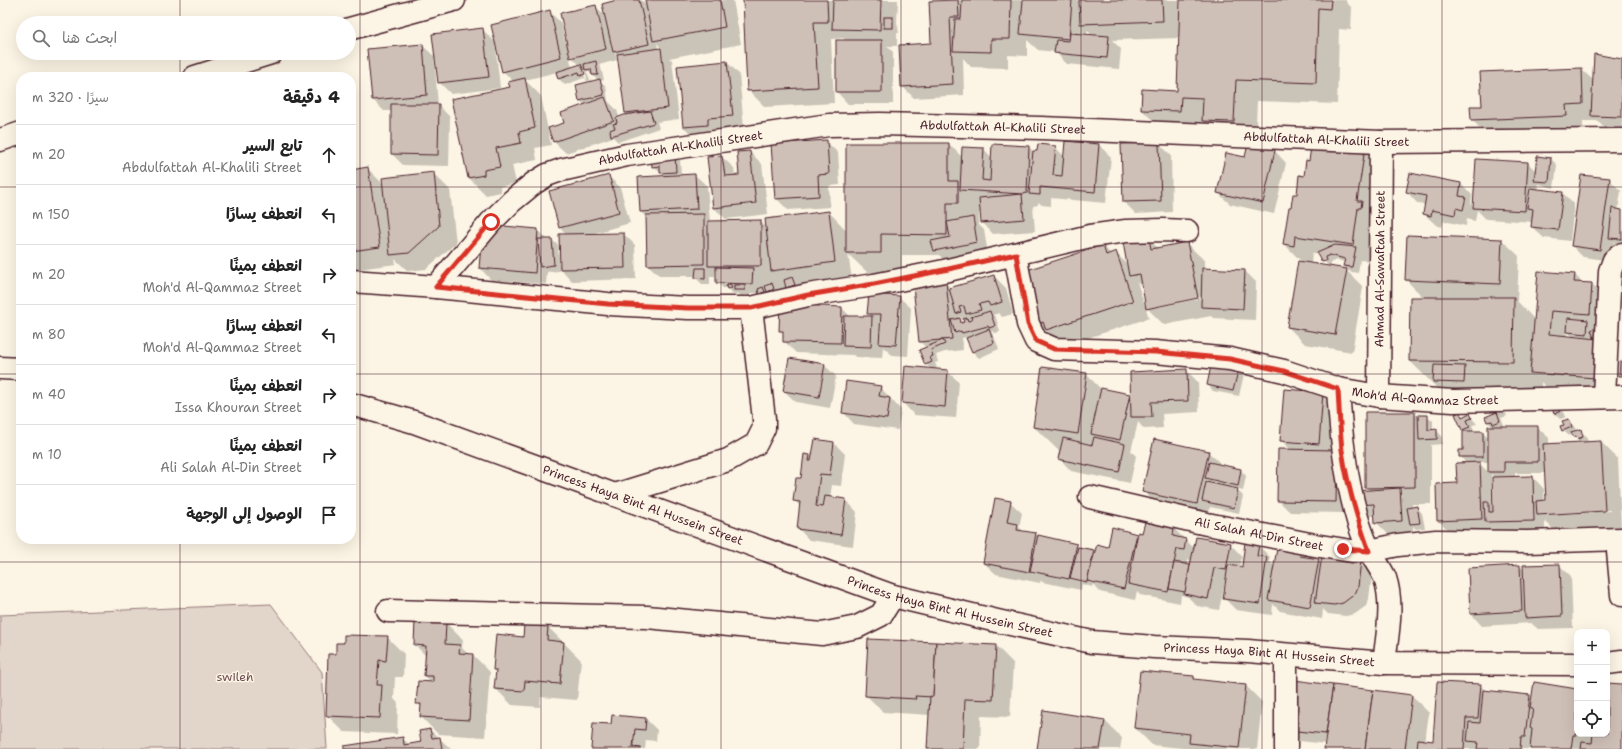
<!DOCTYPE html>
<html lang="ar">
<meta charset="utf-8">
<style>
body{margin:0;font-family:"Shantell Sans","Playpen Sans Arabic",sans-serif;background:#f2f2f2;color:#222;direction:rtl}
.controls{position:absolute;right:12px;bottom:12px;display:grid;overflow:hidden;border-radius:8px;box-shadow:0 4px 16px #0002}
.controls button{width:36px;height:36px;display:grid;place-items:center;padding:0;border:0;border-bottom:1px solid #e0e0e0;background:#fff;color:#222;font:20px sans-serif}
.stop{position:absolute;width:12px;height:12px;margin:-9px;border:3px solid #d93025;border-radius:50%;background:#fff}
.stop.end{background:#d93025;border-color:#fff;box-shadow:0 1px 4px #0008}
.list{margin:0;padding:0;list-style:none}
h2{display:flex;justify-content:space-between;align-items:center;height:52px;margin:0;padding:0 16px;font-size:17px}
h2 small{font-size:13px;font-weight:400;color:#767676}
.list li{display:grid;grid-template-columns:26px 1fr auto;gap:12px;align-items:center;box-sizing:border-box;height:60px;padding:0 16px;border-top:1px solid #e0e0e0}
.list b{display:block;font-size:15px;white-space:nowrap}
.list p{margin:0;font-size:13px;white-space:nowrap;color:#767676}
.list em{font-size:13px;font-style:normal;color:#767676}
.icon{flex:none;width:22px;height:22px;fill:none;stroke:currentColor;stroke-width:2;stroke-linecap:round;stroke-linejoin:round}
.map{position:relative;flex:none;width:1622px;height:749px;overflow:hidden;direction:ltr}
.search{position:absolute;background:#fff;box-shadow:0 4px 16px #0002;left:16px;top:16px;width:340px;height:44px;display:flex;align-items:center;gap:10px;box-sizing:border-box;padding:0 14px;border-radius:22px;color:#767676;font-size:15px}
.panel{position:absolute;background:#fff;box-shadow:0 4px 16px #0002;left:16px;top:72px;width:340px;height:472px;border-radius:16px;direction:rtl}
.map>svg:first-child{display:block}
.green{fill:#e2d5ca;stroke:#967a7a}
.shadow{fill:#0003;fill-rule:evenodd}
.building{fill:#cfc0b7;stroke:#4a1f2b}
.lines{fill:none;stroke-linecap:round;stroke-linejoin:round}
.minor-casing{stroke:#4a1f2b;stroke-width:25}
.primary-casing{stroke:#4a1f2b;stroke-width:25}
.minor{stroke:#fcf5e5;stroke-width:22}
.primary{stroke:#fcf5e5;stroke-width:22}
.route{stroke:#d93025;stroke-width:5}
.grid{fill:none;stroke:#4a1f2b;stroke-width:1;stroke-opacity:0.55}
.labels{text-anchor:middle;stroke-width:3;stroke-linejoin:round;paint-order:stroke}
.street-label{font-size:12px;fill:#4a1f2b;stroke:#fcf5e5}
.park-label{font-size:12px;fill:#704c53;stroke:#fcf5e5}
</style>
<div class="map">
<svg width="1622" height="749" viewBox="0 0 1622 749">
<rect width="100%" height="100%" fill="#fcf5e5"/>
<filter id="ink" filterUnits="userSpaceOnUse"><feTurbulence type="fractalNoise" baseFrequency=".025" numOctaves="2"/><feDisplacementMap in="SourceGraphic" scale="8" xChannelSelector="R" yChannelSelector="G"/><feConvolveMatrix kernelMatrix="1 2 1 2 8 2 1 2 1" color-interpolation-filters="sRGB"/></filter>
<g filter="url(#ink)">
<path class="green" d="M271,604L322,672L327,749H0V615Z"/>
<g class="shadow">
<path d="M622,0H641L648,6L647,0H733L741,44L669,58L672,60L679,119L657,122L659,128L618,142L613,137L566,153L554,142L550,129L565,123L585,105L580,101L599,81L586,70L590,80L587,81L584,78L565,85L559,79L557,72L525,80L541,96L551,145L535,148L537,160L512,165L516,183L500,187L501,192L486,195L469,178L453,100L511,88L514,82L503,71L549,11L561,23L565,42L567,41L595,6L606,16ZM657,43L662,49H658ZM615,53L618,56L626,113L628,115L619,117L617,110L608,101L606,86L600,81L604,80L601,68L599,65L617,60ZM569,55L580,65L572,68ZM582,70H585L587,79L586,80Z"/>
<path d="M743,0H898L897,22L899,33H897V46H887L893,52V104H848L837,92L846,41L843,38L831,39L834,103L765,107L748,90Z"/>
<path d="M949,0H1179V10H1180L1181,0H1346V2L1352,8L1351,30L1339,29L1337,104L1257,101L1255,143L1224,142L1202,119L1201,132L1164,131L1142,110L1178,92L1180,38L1112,40L1121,49L1119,69L1067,64L1055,52L1038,50L1027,40V56L1008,55V68L971,67L963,58L964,95L914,98L902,86L932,44ZM1087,30L1093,36L1087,35Z"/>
<path d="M483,30L495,42L500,88L451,94L439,82Z"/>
<path d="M422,45L434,56L438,105L450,117L449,166L403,165L392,154V111H384L373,100Z"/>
<path d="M1622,60V133L1609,132L1597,121H1583V132L1489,137L1472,120L1483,107L1581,69L1594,81Z"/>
<path d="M727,62L739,74L744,127L719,129V136L696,139L684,127L679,67Z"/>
<path d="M826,141L838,153L840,185L829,186L830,207L788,210L776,198Z"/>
<path d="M1066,142L1099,145L1111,157L1106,203L1051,198V206L1042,205L1038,202V205L1033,206L1035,231L993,234L982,222L981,213H979V224H978L984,230L988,254L946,262L939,255H902V274H869L848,254L852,279L798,286L800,291L773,297L767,291L770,298L766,299L760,293H750V295L741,296L738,293L734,295L728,288H723L717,282V273L715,271V276H710V284H702L696,278V276H660L648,265L647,218L641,212L665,176L653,166L674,155L680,160L681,175H695L707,186L710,222L760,221L767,228L829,212L847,231L949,144L963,158L984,149L992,158L1029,147L1034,152L1055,147L1064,156Z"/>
<path d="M1159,144L1171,155L1172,212L1136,214L1124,202L1122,145Z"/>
<path d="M1365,149L1382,166L1369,261L1360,260L1358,273L1347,271L1363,287L1352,352L1305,344L1288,327L1303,263L1284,244L1292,208L1310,162ZM1312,253L1319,254L1329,267L1331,266L1330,263L1336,260L1345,262L1344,266L1349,271L1311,264Z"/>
<path d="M1275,151L1286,163L1274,214L1230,204L1218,193L1246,158Z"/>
<path d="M750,152L762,164L768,214L726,219L714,208L722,157L734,168L735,176H740Z"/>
<path d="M1537,158L1551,159L1557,165L1554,188L1539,184L1538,190L1563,193L1574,205L1570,241L1544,238L1532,227L1533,222L1486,219L1477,210L1475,221L1467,219L1466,226L1444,221L1442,227L1436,225L1424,214L1426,205L1418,204L1407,192L1461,184L1472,195L1471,204L1474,207L1528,163L1536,171Z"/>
<path d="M367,168L383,184L433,173L450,190L456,243L426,269L408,271L395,259L396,264L351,270V171Z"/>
<path d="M608,176L620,187L630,223L591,234H624L635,245L636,279L572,281L559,267V271L547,272L546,284L491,280L480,268L538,230L548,240H552L558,245L559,264H560L567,235L560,227Z"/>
<path d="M1609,179L1621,191L1618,210L1622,211V250L1614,242L1611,261L1583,257L1572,246Z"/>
<path d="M1148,239L1159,249L1187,244L1204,260L1206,269L1245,271L1256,282L1255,320L1213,318L1211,316L1164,325L1147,308L1144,289L1137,282L1149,318L1063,346L1039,324L1103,246L1111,254L1116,253L1128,265ZM1203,296V298L1159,307V305Z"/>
<path d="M1502,240L1519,256L1517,301L1535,320L1575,275L1583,283L1592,284L1609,301L1611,394L1548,389L1541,382V390L1438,389L1410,361L1424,298L1406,280ZM1567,331L1574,338L1567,337ZM1593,332L1595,337L1597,340L1592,339Z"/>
<path d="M994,276L1006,288L1013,314L1002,317L999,313L993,315L996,318L1000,332L995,333L993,331L991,332L994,336L999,349L979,358L973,352L967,337L962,338L963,350L945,352L936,355L938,362L935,363L937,368L933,369L947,371L959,382L956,418L914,415L903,403L906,367L931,369L926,364L927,348L920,342L946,283L951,289ZM959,316L965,321L964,323L960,320Z"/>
<path d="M899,297L911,308L908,356L892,355L883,347L882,358L856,357L853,355L796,353L784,341V334L780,330L842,308L851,317H872L868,313Z"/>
<path d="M824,365L836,376L830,408L796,402L784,391Z"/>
<path d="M1238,368L1244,374L1239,396L1213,391L1208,385Z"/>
<path d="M1186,370L1198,382L1199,412L1162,414L1163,428L1144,429L1138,422L1131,451L1136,456L1130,483L1071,471L1060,459L1061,453L1034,427L1086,374L1101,389L1129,395L1132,397Z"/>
<path d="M880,387L901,410L898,430L854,424L843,412Z"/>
<path d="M1322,393L1334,404L1330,451L1347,513L1290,512L1278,500L1291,450L1281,440Z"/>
<path d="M1500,406L1505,412L1507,416L1501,418L1505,427H1537L1549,438V444L1580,443L1573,434L1569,436L1563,430L1568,420L1574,425L1576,431L1580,430L1586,436L1588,442H1601L1618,459L1621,527L1555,531L1545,521V532L1497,533L1493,528V530L1450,532L1438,520L1467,464L1460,456L1464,451L1466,432L1463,429L1459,413L1464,417L1469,415L1477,424L1472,425L1475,432H1482L1489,439L1493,427L1488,422L1486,417L1499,413L1496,407ZM1478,462H1489V473ZM1515,473H1545L1547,501H1544V489L1533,477L1515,478ZM1491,474L1495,478L1494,509L1492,506ZM1610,510V511L1562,514V512Z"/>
<path d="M1558,407L1564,412L1566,417L1560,419L1555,414Z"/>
<path d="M1414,413L1418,416H1427L1433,421V431L1436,430L1442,436V444L1431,445V504H1412V508L1416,507L1422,513L1425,528L1416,529L1413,526V532L1388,534L1376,522V516H1368L1357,505L1370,491L1366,487Z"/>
<path d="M834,443L845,454L841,486L832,485L830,498L846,500L857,512L853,546L809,540L798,528L801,507L794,500L810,456L813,459Z"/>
<path d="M1208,452L1220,463L1219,465L1241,470L1246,476L1243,491L1236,489L1243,496L1239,513L1210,507L1208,515L1155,503L1143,491Z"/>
<path d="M1010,502L1022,513L1019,527L1024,532L1076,544L1080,548L1095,553L1109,548L1113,529L1138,535L1174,529L1195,549L1230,544L1242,556L1240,568L1243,569L1258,545L1270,557L1269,561L1275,567L1300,554L1305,558L1319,560L1322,563L1361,561L1372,573L1369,599L1366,606L1355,614L1346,616L1328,614L1323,609L1322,619L1280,611L1273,604L1272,615L1236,610L1224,598L1226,582H1225L1219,610L1197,606L1188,597L1181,595L1180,603L1140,595L1137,592L1135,600L1100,592L1093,584L1092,587L1082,584L1081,590L1042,582L1041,580L1040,583L996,574L984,563ZM1188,560L1192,561L1191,566H1187Z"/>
<path d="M1559,565L1571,576L1573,628L1538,629L1531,623L1482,626L1471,614L1519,566L1524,570Z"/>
<path d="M446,623L463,640L462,648L469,655H473L490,672L485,737L438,734L421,717L422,707L417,703L432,683L425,676L426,656L415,645Z"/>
<path d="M548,627L581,660L577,700L541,697L540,707L512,705L495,688L496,672L494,670L524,638Z"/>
<path d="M387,637L404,654L403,677H395L394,699L398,703L397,734L344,732L327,715L337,655Z"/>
<path d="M996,646L1013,663L1010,717L981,716L980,749H928L930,715L883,712L866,695Z"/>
<path d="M1194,677L1198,681L1245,685L1262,702L1257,749H1192L1152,745L1135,728Z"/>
<path d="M1295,681L1412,696L1429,713L1425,741L1434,742L1480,685L1487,692L1529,696L1532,699L1577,690V734H1607V684L1622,685V749H1325L1326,744L1300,741L1288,729Z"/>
<path d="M646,719L657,730L656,741L646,740L645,749H592L612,725Z"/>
<path d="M1105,721L1122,738L1120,749H1038Z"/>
<path d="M430,730L451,749H345L402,738L410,745L422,743Z"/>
</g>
<g class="building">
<path d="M617,0H639L649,44L613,52L602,4Z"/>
<path d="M645,0H720L725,27L653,41Z"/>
<path d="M743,0H827L828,22H814L818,87L747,91Z"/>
<path d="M833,0H881L880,30L832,29Z"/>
<path d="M958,0L959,17H950L953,84L901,87L899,45L931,43L929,1Z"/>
<path d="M962,0H1011L1010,39H991V52L953,51L955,19H961Z"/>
<path d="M1023,0H1072L1069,39L1020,34Z"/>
<path d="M1079,0H1162L1163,21L1080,24Z"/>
<path d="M1180,0H1331L1330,9L1318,8L1316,83L1236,80L1234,122L1202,121L1203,98L1181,97L1180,111L1141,110L1142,89L1177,91Z"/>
<path d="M596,5L606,49L570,58L560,13Z"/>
<path d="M550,10L561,57L502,72L491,25Z"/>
<rect x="884" y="17" width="9" height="11"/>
<path d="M483,28L489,77L438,83L432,34Z"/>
<path d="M1070,33L1109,36L1107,58L1054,53L1056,40L1069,41Z"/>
<rect x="836" y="40" width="46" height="52"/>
<path d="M423,44L427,95L372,100L367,49Z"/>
<path d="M661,48L668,108L625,113L617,54Z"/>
<path d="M1594,54L1622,59V117L1591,116Z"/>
<path d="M596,61L598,75H592L591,69L585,70L584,64Z"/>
<path d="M727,61L733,116L708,118V125L683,127L677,66Z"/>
<path d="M581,64L585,74L580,76L579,72L558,79L556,72Z"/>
<path d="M1582,68L1583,104L1566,105L1567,116L1471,120L1470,106H1482L1480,72Z"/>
<path d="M525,78L535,128L519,132L521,143L496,148L500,167L484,170V175L468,178L451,99L510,87L508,82Z"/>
<path d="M600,79L604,95L579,101L576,85Z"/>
<path d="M605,97L614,121L553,142L548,128L564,123L561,113Z"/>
<path d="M391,104H439L438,155L391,154Z"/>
<path d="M650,111L654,123L611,136L610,130L615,128L613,124L617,123L616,118L624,115Z"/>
<path d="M827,140L829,174L818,175L819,196L775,199L771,144Z"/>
<path d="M1312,140L1365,148L1357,201H1362L1361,208H1358L1353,245L1295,236L1294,246L1283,244L1289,207H1291L1293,194H1297L1299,175L1304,176L1306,160L1309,161Z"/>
<path d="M1065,141L1099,144L1095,192L1040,187V195L1029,194L1033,151H1037L1038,144L1056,146L1053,175L1062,176Z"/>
<path d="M846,143H949V181H958V203H947V235L881,234V253H846Z"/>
<path d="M1159,143L1161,201L1123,202L1121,144Z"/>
<path d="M992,144L1029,146L1027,193L1022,194L960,190L962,147L984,148L982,180L990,181Z"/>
<path d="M1248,144L1275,150L1263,203L1217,193L1226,153L1245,157Z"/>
<path d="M750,151L756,203L713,208L707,157L722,156L725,176L739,175L737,152Z"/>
<path d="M675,154L676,172L660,173V166L652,167L651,156Z"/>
<path d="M1537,156L1551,158L1549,182L1534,181Z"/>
<path d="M1476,159L1528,162L1525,211L1473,208Z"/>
<path d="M368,167L380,247L351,251V170Z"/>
<path d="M434,172L439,226L409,253L390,255L382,178Z"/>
<path d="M1410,173L1461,183L1459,196L1466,197L1463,210L1456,208L1455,215L1432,210L1431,216L1423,214L1426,196L1406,192Z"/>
<path d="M695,174L697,209L640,212L638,177Z"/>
<path d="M609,175L619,212L559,228L549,191Z"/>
<path d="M1581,175L1610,178L1600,250L1571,246Z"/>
<path d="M1530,188L1563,192L1558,230L1531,227L1533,209L1527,208Z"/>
<path d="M1022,194L1024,219L981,223L979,198Z"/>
<path d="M1612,208L1622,210V239L1609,238Z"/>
<path d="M829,211L835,262L771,271L765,219Z"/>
<path d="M704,214V264L647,265L646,215Z"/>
<path d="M973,217L977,242L934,251L931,241L950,237L947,222Z"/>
<path d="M761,220V266H708V221Z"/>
<path d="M492,225L538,229L535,273L479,268L481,245Z"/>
<path d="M624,233L625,268L560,269L559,234Z"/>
<path d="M1407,235L1502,239L1500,284L1405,280Z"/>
<path d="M1149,238L1151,249L1187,242L1198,298L1146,309L1140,274L1129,276L1123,242Z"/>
<path d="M538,239H552L554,265L540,267Z"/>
<path d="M1103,245L1106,255L1116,251L1133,301L1046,330L1043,322L1038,324L1021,272Z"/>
<path d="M1335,245L1356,247L1352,267L1343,266L1345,259L1330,255L1325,257L1326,261L1322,262L1317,253Z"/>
<path d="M1298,261L1347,269L1335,335L1287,327Z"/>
<path d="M716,267L753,268L752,284L716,283Z"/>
<path d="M696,268H705V279L695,278Z"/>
<path d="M1202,268L1245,270L1243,309L1201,307Z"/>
<path d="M1538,271L1575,274L1574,282L1592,283L1590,314L1551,311L1549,334L1598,339L1595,378L1530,373Z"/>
<path d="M994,275L1002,302L990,306L988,302L979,304L981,310L966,314L964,306L959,307L961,312L956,314L949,288Z"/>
<path d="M792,277L795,285L786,288L784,280Z"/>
<path d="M946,282L952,339L919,342L913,286Z"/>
<path d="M772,283L774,289L767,292L765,286Z"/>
<path d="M730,284L732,288L727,289L726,286Z"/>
<rect x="734" y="285" width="11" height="5"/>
<path d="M763,287L765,292L759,294L758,289Z"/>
<path d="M869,294L900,296L896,345L879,344L881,314H867Z"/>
<path d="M1410,297H1514L1513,362L1409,361Z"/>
<path d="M780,304L842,307L841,343L783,342V331H779Z"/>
<path d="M990,311L995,326L989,328L988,326L962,333L961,331L955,333L951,320L960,318L961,323L964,322L963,319L967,318L968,321L972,320L971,317Z"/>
<path d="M844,316H872L871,347L843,346Z"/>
<path d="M1568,318L1588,320L1587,334L1567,332Z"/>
<path d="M1599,327L1602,335L1594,338L1591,330Z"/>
<path d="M989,329L994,343L972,352L966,338Z"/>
<path d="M943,340L945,344L931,350L933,356L930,357L932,362L925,365L919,350Z"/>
<path d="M789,358L825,364L819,397L783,391Z"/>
<path d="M1212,361L1239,367L1233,391L1207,385Z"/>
<path d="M1620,362H1622V376H1619Z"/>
<path d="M1434,365L1465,366L1464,383L1433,382Z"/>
<path d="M905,366L948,370L945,407L902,403Z"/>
<path d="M1042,367L1087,373L1078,434L1033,427Z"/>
<path d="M1187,369L1188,401L1151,402L1152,417H1131L1130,372Z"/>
<path d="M846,381L881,386L879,396L890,398L887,419L842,413Z"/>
<path d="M1101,388L1130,394L1120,440L1091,434Z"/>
<path d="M1284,389L1323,392L1319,444L1280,441Z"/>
<path d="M1558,405L1561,411L1554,414L1552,408Z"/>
<path d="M1365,412H1415V487L1365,488Z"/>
<path d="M1460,412L1462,417L1470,413L1472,418L1467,420L1470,427L1462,430L1455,414Z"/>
<path d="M1497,412L1500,421L1493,424L1492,421L1487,422L1485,417Z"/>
<path d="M1418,415H1428V430L1437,429V439L1419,440Z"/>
<path d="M1569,419L1572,427L1562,431L1560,426L1564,425L1562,421Z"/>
<path d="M1488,426H1538V462H1504V472H1488Z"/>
<path d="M1581,429L1583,437L1577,439L1576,436L1573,437L1571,432Z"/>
<path d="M1463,431H1483V457H1459V450H1463Z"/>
<path d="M1094,437L1125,444L1119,472L1058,459L1063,438L1092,445Z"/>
<path d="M815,439L834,442L830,475L820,474L816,506L823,507L825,496L846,499L841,535L797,529L800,502L793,501L796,478H801L804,454L810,455L809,461H811Z"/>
<path d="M1154,439L1209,451L1197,504L1142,492Z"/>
<path d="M1601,441L1605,511L1537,515L1536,501L1546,500L1543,444Z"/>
<path d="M1278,449L1337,450L1336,502L1277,501Z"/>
<path d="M1209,462L1241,469L1238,486L1205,478Z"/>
<path d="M1480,462L1482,519L1437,521L1436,484L1457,483L1456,463Z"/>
<path d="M1533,476L1534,521L1485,522L1484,502H1489V512H1493L1492,477Z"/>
<path d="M1206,482L1238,489L1234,508L1202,501Z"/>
<path d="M1400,488L1402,521L1375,523L1374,504L1356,505L1355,491Z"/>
<path d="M995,498L1011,501L1007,522L1018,524L1017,530L1036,533L1029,572L983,563Z"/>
<path d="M1417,506L1420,523L1410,524L1407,508Z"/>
<path d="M1145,522L1174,528L1173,536L1186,539L1184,550L1177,549L1168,592L1128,584L1138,532L1142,533Z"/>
<path d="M1112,527L1137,534L1124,589L1087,581L1097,544L1108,547Z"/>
<path d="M1038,535L1077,544L1069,579L1030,571Z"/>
<path d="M1196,537L1231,543L1226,570L1214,568L1208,599L1184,594Z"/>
<path d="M1245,542L1259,544L1257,556L1267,557L1260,604L1223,599L1228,565L1242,567Z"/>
<path d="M1078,547L1094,550L1087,582L1070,578Z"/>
<path d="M1277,548L1301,553L1300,556L1319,559L1310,607L1268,600Z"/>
<path d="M1322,555L1361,560L1358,587L1355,594L1343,603L1334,605L1315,603Z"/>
<path d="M1174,562L1190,565L1185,592L1169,589Z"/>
<path d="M1560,564L1562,616L1525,618L1523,565Z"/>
<path d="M1520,565L1522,611L1470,614L1468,568Z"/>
<path d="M415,620L446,622L445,644L460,645L459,653L473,654L469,720L420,717L421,704H416L418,681L433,682V676H424L426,646L414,645Z"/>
<path d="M524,625L548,626L547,640L564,642L560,684L525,681L524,691L494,689L496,670H493L496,634L523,637Z"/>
<path d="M344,635L388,636L386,661L379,660L377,685H382L380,718L326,716L328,654H336V643H344Z"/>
<path d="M868,639L936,642L933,697L915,696L916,699L865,696Z"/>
<path d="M936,642L996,645L993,700L965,699L963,749H927L930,696L933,697Z"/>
<path d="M1140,671L1194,676V679L1246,685L1239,748L1189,743L1190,734L1134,728Z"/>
<path d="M1294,680L1333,685L1326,734L1287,730Z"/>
<path d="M1437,682L1481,684L1478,718H1466L1464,749H1417L1418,739L1433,741Z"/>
<path d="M1534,682L1577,689V735H1573L1571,749H1530L1532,729L1530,728L1533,708H1530Z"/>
<path d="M1607,683L1622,684V749H1581L1582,742L1592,743L1593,734H1607Z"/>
<path d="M1333,685L1373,690L1365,749H1324Z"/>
<path d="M1373,690L1412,695L1405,749H1365Z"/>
<path d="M1483,690L1530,695L1525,737H1521L1520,749H1477L1478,742L1467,741L1469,722L1480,723Z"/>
<path d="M1043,710L1105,720L1100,749H1037Z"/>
<path d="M612,715L646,718L645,730L635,729L633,747L641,748V749H591L593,723L611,724Z"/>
<path d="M430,729L432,738L440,737L442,749H344V746L403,737L404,745L421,742L419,731Z"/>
</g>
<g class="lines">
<g class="minor-casing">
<g id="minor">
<path id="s1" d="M1015,254L1028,324L1036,341L1054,349L1155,352L1230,359L1284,371L1338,389L1379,396L1453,401L1622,397"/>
<path d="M351,281L436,287L608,304L688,308H751L808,295L874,285L944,271L1090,236L1126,231L1163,230L1187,231"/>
<path id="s2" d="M436,287L491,222L512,201L534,183L547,175L561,170L627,155L829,125L880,124L1041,128L1381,142L1622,140"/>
<path d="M1338,389C1341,435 1345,476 1358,521C1361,530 1364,540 1369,549C1373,559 1381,568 1385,578C1394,605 1387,636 1384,663"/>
<path id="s3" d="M1379,396L1381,142"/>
<path d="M1604,397L1610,271L1614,260L1622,254"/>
<path d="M615,495L728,460L756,444L764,428V419L751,308"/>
<path id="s4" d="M1090,497L1207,524L1320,546L1352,551H1369L1398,545L1436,541L1527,542L1622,539"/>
<path d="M1617,540L1622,595"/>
<path d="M388,611L647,617L822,634L857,627L881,615L893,596"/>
<path d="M1286,749V655"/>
</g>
</g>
<g class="primary-casing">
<g id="primary">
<path d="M349,29L454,0"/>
<path d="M195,77L271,53"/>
<path d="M0,140L21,133"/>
<path d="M0,368L21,369"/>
<path id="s5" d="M351,404L414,422L893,596L997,621L1092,642L1154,647L1248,651L1384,663L1577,664"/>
<path d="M1607,663L1622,661"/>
</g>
</g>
<use href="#minor" class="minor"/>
<use href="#primary" class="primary"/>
</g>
</g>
<g class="lines" filter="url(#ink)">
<path class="route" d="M491,222L436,287L608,304L688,308H751L808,295L874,284L944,270L1016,254L1028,324L1036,341L1054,349L1156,352L1230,359L1284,371L1338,389C1339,409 1340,430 1342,450C1347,485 1357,518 1369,551L1343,549"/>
</g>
<path class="grid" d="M180,0V23M360,0V749M541,0V749M721,0V749M901,0V749M1081,0V749M1262,0V749M1442,0V749M180,53V77M0,187H21M351,187H1622M0,374H21M351,374H1622M180,539V749M0,562H1622"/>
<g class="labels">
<g class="street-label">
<text dy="4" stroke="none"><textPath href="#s2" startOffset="619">Abdulfattah Al-Khalili Street</textPath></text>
<text dy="4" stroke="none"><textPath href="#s2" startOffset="943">Abdulfattah Al-Khalili Street</textPath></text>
<text dy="4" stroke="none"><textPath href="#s2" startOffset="295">Abdulfattah Al-Khalili Street</textPath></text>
<text dy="4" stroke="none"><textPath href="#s3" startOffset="127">Ahmad Al-Sawaftah Street</textPath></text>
<text dy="4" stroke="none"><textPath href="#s1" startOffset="486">Moh'd Al-Qammaz Street</textPath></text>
<text dy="4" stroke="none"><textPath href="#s5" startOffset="309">Princess Haya Bint Al Hussein Street</textPath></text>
<text dy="4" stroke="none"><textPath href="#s4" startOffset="173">Ali Salah Al-Din Street</textPath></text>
<text dy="4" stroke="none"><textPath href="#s5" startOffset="633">Princess Haya Bint Al Hussein Street</textPath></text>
<text dy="4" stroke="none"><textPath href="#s5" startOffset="957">Princess Haya Bint Al Hussein Street</textPath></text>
</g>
<g class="park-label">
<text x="235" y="681">swileh</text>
</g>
</g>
</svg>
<div class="controls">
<button>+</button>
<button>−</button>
<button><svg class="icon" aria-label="locate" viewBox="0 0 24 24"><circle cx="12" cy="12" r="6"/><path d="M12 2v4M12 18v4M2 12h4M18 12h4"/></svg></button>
</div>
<div class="stop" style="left:491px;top:222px"></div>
<div class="stop end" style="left:1343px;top:549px"></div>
<div class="search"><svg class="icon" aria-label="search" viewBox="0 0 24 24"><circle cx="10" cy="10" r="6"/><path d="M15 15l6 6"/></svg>ابحث هنا</div>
<section class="panel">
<h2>4 دقيقة<small>سيرًا · 320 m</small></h2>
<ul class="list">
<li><svg class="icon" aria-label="ahead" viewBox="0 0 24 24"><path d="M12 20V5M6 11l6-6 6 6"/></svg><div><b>تابع السير</b><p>Abdulfattah Al-Khalili Street</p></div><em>20 m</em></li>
<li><svg class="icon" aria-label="left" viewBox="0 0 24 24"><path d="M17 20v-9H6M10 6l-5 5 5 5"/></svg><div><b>انعطف يسارًا</b></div><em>150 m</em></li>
<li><svg class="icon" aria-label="right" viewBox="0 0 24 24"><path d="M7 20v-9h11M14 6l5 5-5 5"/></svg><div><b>انعطف يمينًا</b><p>Moh'd Al-Qammaz Street</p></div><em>20 m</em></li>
<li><svg class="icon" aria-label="left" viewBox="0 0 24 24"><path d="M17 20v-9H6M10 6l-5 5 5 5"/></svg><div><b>انعطف يسارًا</b><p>Moh'd Al-Qammaz Street</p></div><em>80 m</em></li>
<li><svg class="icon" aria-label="right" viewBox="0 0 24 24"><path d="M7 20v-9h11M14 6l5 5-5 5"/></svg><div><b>انعطف يمينًا</b><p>Issa Khouran Street</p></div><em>40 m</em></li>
<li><svg class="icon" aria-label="right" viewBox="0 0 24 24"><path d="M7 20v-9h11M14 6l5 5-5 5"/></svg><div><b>انعطف يمينًا</b><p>Ali Salah Al-Din Street</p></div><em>10 m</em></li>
<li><svg class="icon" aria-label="arrive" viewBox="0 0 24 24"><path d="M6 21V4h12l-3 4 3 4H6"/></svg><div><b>الوصول إلى الوجهة</b></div></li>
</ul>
</section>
</div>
